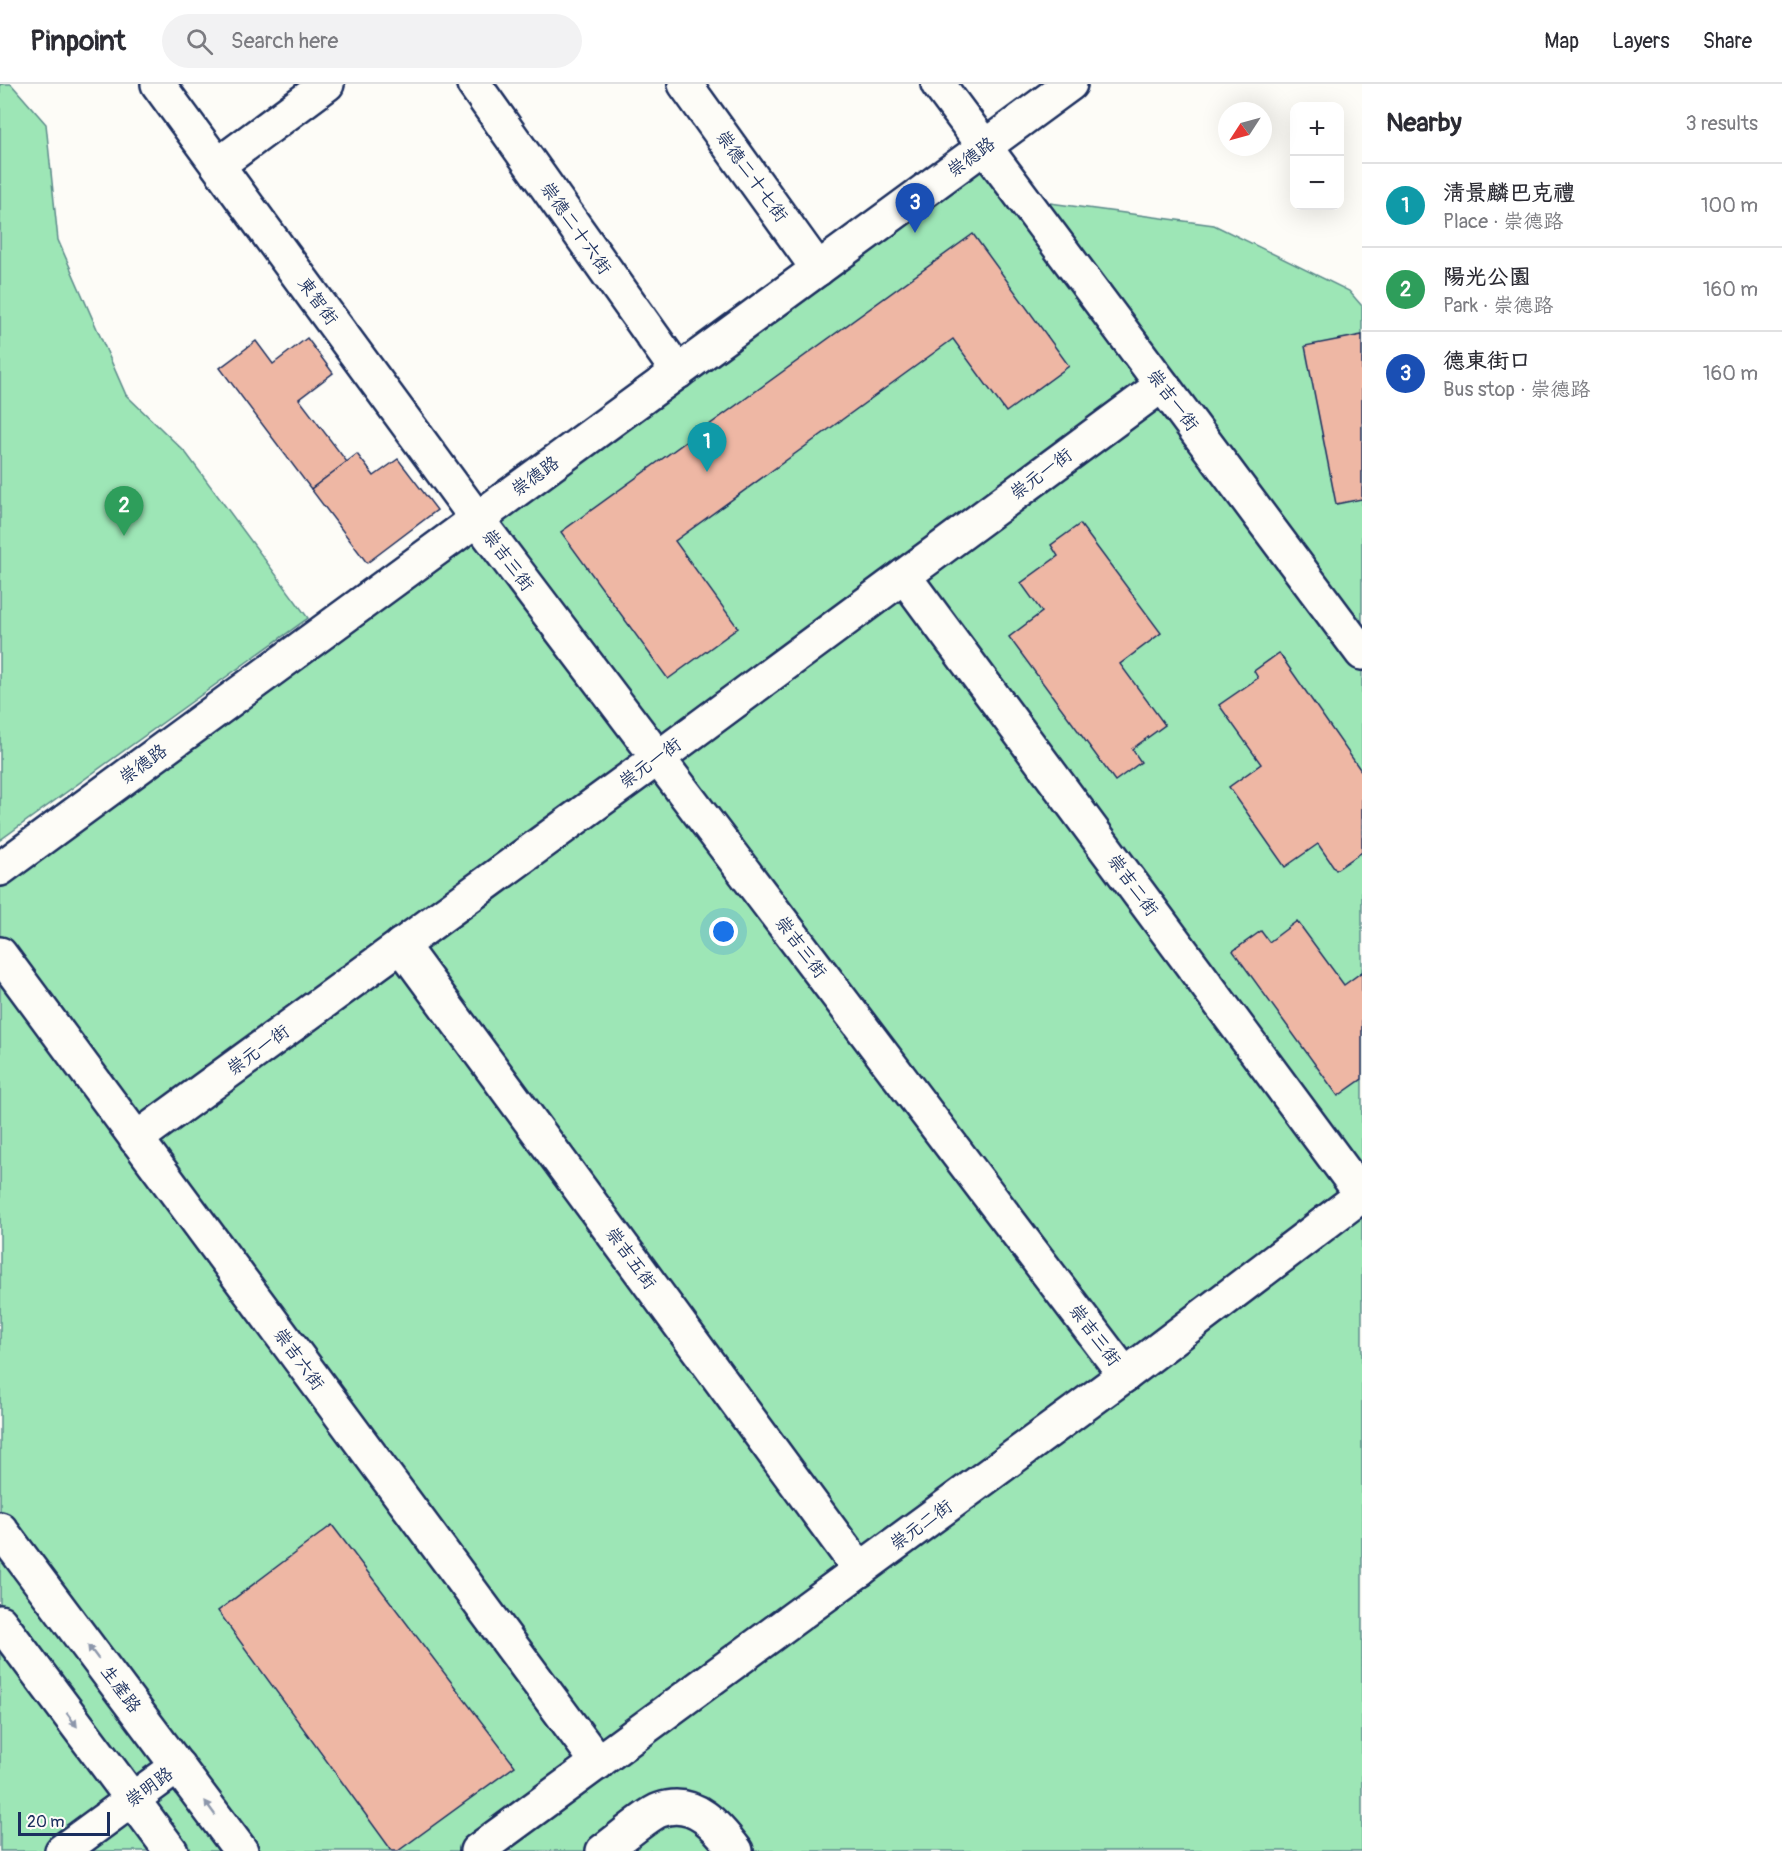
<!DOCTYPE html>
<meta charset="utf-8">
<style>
body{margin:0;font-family:Pangolin,"LXGW WenKai TC",sans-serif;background:#f2f2f3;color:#2b2b33}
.controls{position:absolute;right:18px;top:18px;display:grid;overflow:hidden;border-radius:12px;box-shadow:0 6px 24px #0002}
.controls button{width:54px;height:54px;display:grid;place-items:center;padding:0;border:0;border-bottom:2px solid #e1e1e2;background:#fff;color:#2b2b33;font:30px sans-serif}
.compass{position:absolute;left:1218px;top:18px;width:54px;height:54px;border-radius:50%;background:#fff;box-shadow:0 6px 24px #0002;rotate:234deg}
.scale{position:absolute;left:18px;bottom:15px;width:92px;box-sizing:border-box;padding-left:6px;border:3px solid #1b2f5e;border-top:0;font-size:16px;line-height:21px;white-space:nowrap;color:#1b2f5e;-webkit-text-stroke:4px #fdfcf7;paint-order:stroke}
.you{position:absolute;left:724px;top:848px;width:21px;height:21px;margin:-15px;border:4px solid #fff;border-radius:50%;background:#1a73e8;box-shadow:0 0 0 9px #1a73e833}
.badge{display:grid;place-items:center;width:39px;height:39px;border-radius:50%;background:#1a73e8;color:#fff;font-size:20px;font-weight:700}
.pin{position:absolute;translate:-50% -50px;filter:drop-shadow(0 2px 3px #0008)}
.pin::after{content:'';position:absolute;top:32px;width:21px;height:18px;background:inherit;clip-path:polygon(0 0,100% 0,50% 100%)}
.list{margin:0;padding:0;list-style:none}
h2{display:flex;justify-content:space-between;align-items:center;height:78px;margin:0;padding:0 24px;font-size:26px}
h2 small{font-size:20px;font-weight:400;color:#7c7c81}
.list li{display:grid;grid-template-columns:39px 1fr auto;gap:18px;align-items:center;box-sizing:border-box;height:84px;padding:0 24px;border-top:2px solid #e1e1e2}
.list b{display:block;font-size:22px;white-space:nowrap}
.list p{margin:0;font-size:20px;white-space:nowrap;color:#7c7c81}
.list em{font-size:20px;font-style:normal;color:#7c7c81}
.icon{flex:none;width:33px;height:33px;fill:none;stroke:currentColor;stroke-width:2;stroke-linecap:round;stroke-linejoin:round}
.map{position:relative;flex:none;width:1362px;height:1767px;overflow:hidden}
header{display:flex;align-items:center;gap:36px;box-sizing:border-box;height:84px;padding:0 30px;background:#fff;border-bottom:2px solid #e1e1e2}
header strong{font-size:28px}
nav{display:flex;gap:33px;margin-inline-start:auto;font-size:21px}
.search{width:420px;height:54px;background:#f2f2f3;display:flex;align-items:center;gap:15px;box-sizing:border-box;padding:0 21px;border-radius:33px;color:#7c7c81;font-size:22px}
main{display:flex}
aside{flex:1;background:#fff}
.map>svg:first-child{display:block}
.green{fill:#9de6b6;stroke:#5c8a8a;stroke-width:1.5}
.building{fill:#eeb7a4;stroke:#1b2f5e;stroke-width:1.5}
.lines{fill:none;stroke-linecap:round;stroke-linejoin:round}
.minor-casing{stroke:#1b2f5e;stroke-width:38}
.minor{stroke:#fdfcf7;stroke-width:33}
.oneway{fill:#8c96aa}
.labels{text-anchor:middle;stroke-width:4.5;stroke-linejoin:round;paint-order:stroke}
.street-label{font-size:18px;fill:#1b2f5e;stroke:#fdfcf7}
</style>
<header>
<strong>Pinpoint</strong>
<div class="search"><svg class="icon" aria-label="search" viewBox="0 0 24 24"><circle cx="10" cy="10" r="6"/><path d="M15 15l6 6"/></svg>Search here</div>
<nav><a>Map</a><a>Layers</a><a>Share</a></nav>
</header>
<main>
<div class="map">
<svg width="1362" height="1767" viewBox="0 0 1362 1767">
<rect width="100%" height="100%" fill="#fdfcf7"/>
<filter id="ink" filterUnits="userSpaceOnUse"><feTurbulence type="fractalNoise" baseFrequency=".0167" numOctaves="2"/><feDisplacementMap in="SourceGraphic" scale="12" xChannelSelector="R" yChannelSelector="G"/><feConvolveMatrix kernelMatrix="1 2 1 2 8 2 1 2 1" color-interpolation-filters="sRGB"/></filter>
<g filter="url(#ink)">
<g class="green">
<path d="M0,0H11L46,40L58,156L126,311L186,369L308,534L0,756Z"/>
<path d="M984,76L1035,117L1214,141L1349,207L1362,222V1767H0V801Z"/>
</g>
<g class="building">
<path d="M973,150L1069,282L1006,328L953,255L675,457L738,544L668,595L561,448Z"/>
<path d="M1362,251V415L1336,420L1305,262Z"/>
<path d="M307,254L333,289L299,315L347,378L311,405L220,284L256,257L273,280Z"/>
<path d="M357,370L374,392L398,375L437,426L367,479L311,405Z"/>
<path d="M1080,440L1161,549L1120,580L1165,641L1132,665L1141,678L1115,697L1009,553L1042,528L1021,499L1058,472L1051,461Z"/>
<path d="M1279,569L1362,688V768L1336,786L1318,760L1285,783L1229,703L1261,680L1219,621L1258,594L1254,587Z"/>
<path d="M1297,837L1344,901L1362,888V995L1338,1012L1233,867L1261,847L1269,858Z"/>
<path d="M332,1441L515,1682L398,1767H392L218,1527Z"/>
</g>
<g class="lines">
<g class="minor-casing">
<g id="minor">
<path d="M158,0L477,435L1125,1291"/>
<path d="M474,0L678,288"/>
<path d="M685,0L818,185"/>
<path d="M938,0L1362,569"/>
<path d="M218,81L327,0"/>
<path d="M904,492L1362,1111"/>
<path d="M0,785L1070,0"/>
<path d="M401,861L860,1486"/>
<path d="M0,870L598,1679"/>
<path d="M136,1055L658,674L1162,301"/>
<path d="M0,1445L241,1767"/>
<path d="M0,1538L171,1767"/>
<path d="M62,1767L178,1682"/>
<path d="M477,1767L1125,1291L1362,1111"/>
<path d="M603,1767C616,1758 648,1730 660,1726C695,1714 718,1743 736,1767"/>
</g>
</g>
<use href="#minor" class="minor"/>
</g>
<defs><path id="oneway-solid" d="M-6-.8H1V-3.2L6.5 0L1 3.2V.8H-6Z" transform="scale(1.5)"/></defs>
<g class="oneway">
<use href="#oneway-solid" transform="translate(93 1568) rotate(-127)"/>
<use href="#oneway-solid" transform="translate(72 1636) rotate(53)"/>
<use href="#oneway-solid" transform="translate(210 1724) rotate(-126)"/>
</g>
</g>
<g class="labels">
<g class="street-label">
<text transform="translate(971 73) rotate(-36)" y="6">崇德路</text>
<text transform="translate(752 92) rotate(54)" y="6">崇德二十七街</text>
<text transform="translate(576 144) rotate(55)" y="6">崇德二十六街</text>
<text transform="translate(318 217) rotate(54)" y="6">東智街</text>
<text transform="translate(1173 316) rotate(53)" y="6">崇吉一街</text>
<text transform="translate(1041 390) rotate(-37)" y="6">崇元一街</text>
<text transform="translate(535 392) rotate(-36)" y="6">崇德路</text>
<text transform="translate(508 476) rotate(53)" y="6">崇吉三街</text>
<text transform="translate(650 679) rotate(-36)" y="6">崇元一街</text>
<text transform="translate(143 680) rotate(-36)" y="6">崇德路</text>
<text transform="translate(1133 801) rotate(54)" y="6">崇吉二街</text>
<text transform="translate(801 863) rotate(53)" y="6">崇吉三街</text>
<text transform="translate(258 966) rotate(-36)" y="6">崇元一街</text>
<text transform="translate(631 1174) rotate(54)" y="6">崇吉五街</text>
<text transform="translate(1095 1251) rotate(53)" y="6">崇吉三街</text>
<text transform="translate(299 1275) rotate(54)" y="6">崇吉六街</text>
<text transform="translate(921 1441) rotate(-36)" y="6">崇元二街</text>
<text transform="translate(121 1605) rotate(53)" y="6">生產路</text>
<text transform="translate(149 1703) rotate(-36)" y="6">崇明路</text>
</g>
</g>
</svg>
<div class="controls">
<button>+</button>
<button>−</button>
</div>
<svg class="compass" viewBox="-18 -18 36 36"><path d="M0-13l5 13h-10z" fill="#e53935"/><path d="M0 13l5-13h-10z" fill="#7c7c81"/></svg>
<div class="scale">20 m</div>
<div class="you"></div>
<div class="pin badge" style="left:707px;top:388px;background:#0f9aa8">1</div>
<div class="pin badge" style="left:124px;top:452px;background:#2e9e5b">2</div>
<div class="pin badge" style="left:915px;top:149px;background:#1a4fb4">3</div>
</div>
<aside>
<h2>Nearby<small>3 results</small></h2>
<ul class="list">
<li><span class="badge" style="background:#0f9aa8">1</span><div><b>清景麟巴克禮</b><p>Place · 崇德路</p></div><em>100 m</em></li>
<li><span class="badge" style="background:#2e9e5b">2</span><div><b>陽光公園</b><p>Park · 崇德路</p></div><em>160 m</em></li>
<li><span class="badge" style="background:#1a4fb4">3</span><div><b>德東街口</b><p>Bus stop · 崇德路</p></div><em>160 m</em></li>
</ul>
</aside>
</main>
